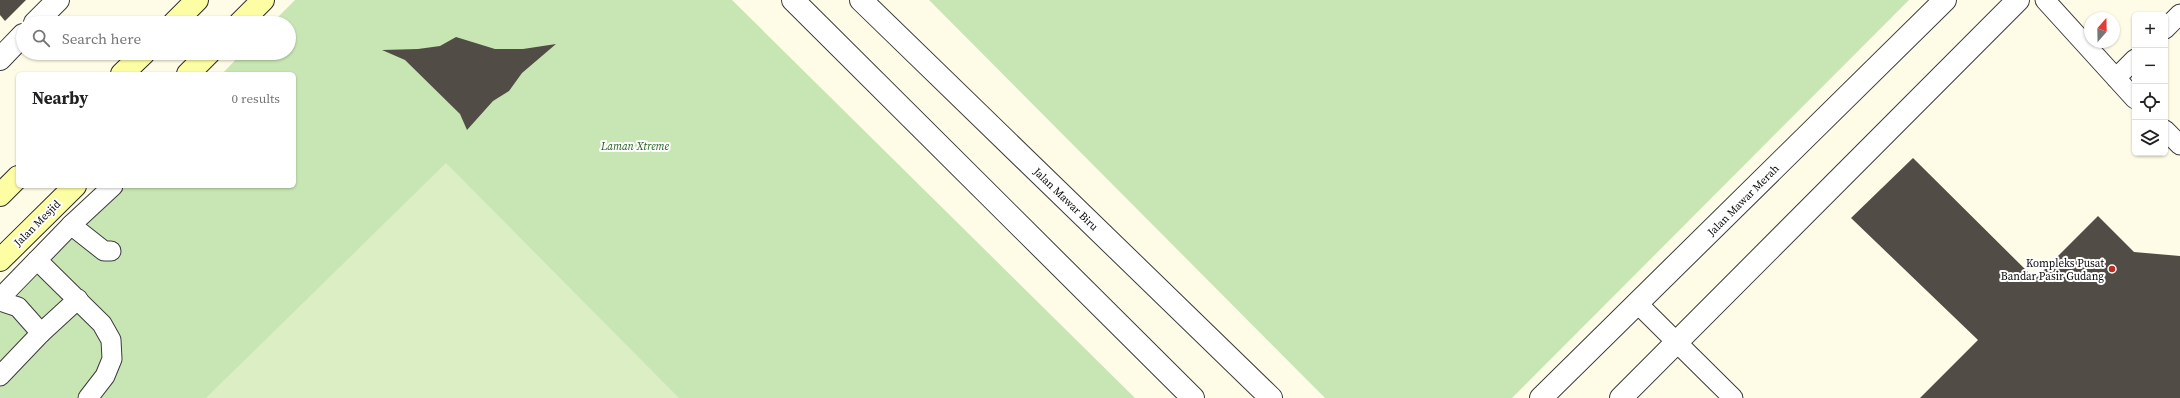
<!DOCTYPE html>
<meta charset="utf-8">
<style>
body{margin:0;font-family:"Source Serif 4",serif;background:#f6f6f6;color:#222}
.controls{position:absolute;right:12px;top:12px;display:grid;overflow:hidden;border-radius:6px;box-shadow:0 1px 3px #0004}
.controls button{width:36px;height:36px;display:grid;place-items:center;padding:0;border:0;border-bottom:1px solid #e0e0e0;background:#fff;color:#222;font:20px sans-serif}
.compass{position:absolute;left:2084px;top:12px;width:36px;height:36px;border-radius:50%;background:#fff;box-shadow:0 1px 3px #0004;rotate:20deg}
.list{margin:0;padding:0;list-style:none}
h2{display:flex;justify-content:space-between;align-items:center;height:52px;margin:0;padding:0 16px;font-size:17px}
h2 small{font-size:13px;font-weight:400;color:#767676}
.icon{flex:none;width:22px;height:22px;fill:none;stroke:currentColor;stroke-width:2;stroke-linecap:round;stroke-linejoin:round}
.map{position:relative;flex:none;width:2180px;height:398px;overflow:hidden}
.search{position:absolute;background:#fff;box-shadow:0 1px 3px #0004;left:16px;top:16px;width:280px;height:44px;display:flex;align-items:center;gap:10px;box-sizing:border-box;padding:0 14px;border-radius:22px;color:#767676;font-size:15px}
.panel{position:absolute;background:#fff;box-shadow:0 1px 3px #0004;left:16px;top:72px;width:280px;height:116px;border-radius:6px}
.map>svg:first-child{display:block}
.green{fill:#c8e6b3}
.pitch{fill:#dbeec4}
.building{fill:#514c46}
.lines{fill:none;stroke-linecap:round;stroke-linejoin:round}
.service-casing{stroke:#3c3c3c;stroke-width:21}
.minor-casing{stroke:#3c3c3c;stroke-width:24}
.tertiary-casing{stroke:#3c3c3c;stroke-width:24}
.secondary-casing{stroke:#2b2b2b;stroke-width:24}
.service{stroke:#fff;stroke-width:19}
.minor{stroke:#fff;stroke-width:22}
.tertiary{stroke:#fff;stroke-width:22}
.secondary{stroke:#fdfda3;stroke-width:22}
.poi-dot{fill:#b43027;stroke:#fff;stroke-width:1.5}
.labels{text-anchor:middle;stroke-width:4;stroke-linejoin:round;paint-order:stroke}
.park-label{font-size:11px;font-style:italic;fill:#235d1d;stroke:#fff}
.street-label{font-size:11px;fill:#090909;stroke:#fff}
.poi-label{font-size:11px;fill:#090909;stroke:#fff;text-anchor:end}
</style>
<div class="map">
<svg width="2180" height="398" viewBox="0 0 2180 398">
<rect width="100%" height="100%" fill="#fefce6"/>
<g class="green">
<path d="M295,0H732L1135,398H0V296L110,186H294V74H222L242,53H289V23H272Z"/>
<path d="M929,0H1909L1512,398H1325Z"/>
</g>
<path class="pitch" d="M446,163L679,398H206L213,391Z"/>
<g class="building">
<path d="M0,0H26L5,21L0,15Z"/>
<path d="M456,37L495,49H523L556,44L522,73L509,91L493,101L467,130L460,114L405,60L382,50L418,49L440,46Z"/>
<path d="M1913,158L2035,279L2098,216L2134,252L2180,256V398H1920L1978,340L1851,218Z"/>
</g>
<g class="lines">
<g class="service-casing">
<g id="service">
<path d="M2045,0L2135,99"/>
<path d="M2165,29L2180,14"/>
<path d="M2116,78L2135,59"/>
<path d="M2165,130L2180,145"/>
<path d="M71,225L104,251H111"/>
<path d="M0,298L37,260"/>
<path d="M0,301L18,307L41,333L0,376"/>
<path d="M1638,304L1733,398"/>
<path d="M41,333L78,299"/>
<path d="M88,398L105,376L112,359L111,340L102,324L37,260L71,225L113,186"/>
</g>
</g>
<g class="minor-casing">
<g id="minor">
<path d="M35,23L58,0"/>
<path d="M0,59L23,35"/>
</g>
</g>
<g class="tertiary-casing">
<g id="tertiary">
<path d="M793,0L1193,398"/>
<path d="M861,0L1271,398"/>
<path d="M1541,398L1945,0"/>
<path d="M1621,398L2018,0"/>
</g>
</g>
<g class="secondary-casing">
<g id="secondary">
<path d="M174,23L197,0"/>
<path d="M240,23L263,0"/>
<path d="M122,74L144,53"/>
<path d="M188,74L209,53"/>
<path d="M0,195L18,177"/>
<path d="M0,260L75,186"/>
</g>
</g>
<use href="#service" class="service"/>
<use href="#minor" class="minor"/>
<use href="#tertiary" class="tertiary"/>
<use href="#secondary" class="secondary"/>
</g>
<circle class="poi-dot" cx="2112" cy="269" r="4"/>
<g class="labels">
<g class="park-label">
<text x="635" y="150">Laman Xtreme</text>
</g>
<g class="street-label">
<text transform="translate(1066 199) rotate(44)" y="4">Jalan Mawar Biru</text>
<text transform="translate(1743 200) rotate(-45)" y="4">Jalan Mawar Merah</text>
<text transform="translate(37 223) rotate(-45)" y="4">Jalan Mesjid</text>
</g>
<g class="poi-label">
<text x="2104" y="267">Kompleks Pusat<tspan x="2104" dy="13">Bandar Pasir Gudang</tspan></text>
</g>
</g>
</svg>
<div class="controls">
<button>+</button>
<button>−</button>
<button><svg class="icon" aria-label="locate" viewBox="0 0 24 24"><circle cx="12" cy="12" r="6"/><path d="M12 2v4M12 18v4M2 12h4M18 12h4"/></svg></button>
<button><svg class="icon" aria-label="layers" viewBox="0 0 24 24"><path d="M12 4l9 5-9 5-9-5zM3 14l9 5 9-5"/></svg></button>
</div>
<svg class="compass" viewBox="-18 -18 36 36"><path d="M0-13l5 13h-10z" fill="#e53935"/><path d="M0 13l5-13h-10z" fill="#767676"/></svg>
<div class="search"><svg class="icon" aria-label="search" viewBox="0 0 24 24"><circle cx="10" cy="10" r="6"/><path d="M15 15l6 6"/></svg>Search here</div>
<section class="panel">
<h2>Nearby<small>0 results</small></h2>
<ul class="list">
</ul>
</section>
</div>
